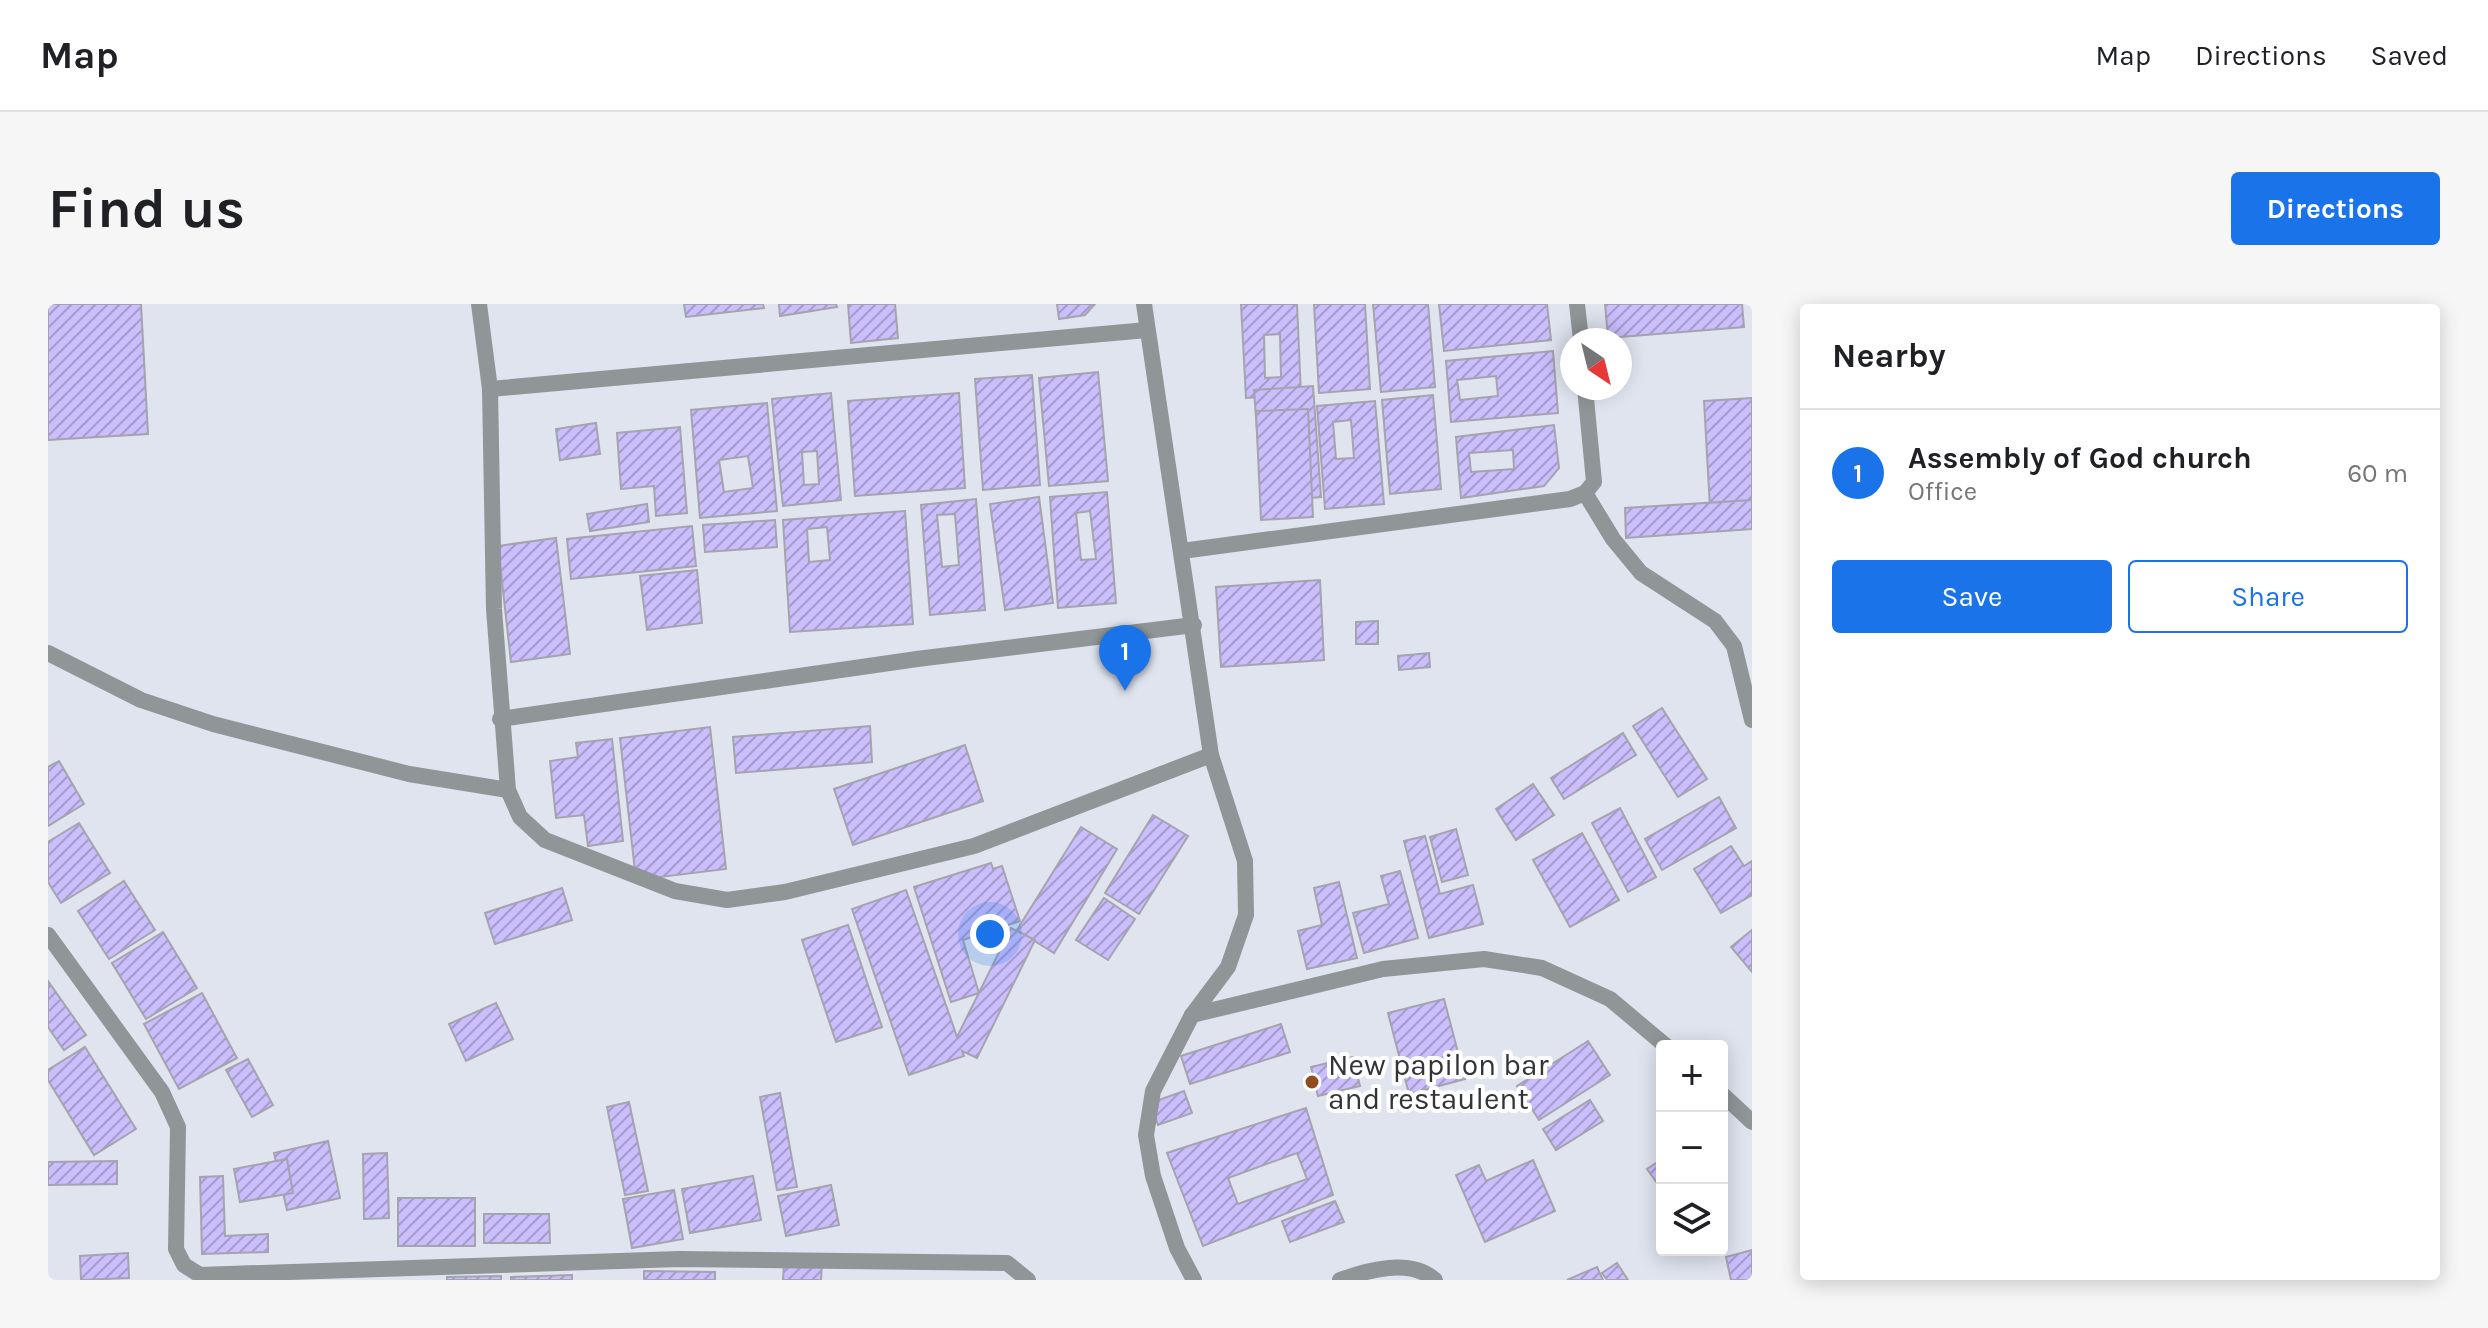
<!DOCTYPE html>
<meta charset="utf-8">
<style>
body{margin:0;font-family:Karla,sans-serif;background:#f6f6f6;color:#202124}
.controls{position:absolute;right:24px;bottom:24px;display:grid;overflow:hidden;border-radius:8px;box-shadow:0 4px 20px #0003}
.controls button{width:72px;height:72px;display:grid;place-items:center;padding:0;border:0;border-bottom:2px solid #e0e0e0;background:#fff;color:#202124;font:40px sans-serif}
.compass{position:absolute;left:1512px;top:24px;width:72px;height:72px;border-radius:50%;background:#fff;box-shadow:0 4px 20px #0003;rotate:145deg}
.you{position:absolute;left:942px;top:630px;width:28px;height:28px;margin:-20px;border:6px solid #fff;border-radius:50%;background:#1a73e8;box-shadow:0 0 0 12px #1a73e833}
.badge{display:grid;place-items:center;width:52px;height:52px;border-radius:50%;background:#1a73e8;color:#fff;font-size:26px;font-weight:700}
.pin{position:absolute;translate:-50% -66px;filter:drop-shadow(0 2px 4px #0008)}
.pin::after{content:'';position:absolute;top:42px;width:28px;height:24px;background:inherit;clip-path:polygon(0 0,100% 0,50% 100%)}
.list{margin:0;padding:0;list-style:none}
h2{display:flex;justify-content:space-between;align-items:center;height:104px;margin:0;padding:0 32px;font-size:34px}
h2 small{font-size:26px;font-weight:400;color:#757577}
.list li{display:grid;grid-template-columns:52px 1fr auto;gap:24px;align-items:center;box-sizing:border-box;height:128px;padding:0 32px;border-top:2px solid #e0e0e0}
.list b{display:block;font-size:30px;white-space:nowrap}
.list p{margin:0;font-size:26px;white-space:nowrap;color:#757577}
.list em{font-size:26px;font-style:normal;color:#757577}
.actions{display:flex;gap:16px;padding:24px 32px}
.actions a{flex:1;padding:18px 0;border:2px solid #1a73e8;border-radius:8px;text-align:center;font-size:28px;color:#1a73e8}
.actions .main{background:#1a73e8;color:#fff}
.icon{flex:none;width:44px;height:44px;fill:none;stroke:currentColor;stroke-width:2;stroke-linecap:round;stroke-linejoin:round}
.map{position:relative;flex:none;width:1704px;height:976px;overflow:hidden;border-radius:8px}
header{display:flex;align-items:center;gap:48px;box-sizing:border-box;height:112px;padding:0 40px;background:#fff;border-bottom:2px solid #e0e0e0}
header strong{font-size:38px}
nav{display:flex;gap:44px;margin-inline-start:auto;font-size:28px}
.intro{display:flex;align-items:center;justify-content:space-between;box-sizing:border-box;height:192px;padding:0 48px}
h1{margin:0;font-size:56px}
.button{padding:20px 36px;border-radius:8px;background:#1a73e8;color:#fff;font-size:28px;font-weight:700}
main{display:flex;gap:48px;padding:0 48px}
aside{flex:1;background:#fff;border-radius:8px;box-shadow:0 4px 20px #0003}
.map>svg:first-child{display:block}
.building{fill:url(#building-hatch);stroke:#a5a3ae;stroke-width:2;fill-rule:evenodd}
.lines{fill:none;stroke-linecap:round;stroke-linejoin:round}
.street{stroke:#909598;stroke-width:16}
.poi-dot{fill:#914d21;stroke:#fff;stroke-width:3}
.labels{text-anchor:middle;stroke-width:8;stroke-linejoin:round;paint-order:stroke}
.poi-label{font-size:30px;fill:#323438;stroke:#fff;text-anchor:start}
</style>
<header>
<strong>Map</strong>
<nav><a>Map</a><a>Directions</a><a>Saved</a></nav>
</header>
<div class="intro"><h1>Find us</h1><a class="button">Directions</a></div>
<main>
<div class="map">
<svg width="1704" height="976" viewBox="0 0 1704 976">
<defs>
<pattern id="building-hatch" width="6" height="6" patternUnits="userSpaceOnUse" patternTransform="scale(2)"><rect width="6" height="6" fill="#cbbefd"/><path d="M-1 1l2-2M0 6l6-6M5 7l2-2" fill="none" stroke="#a59bce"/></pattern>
</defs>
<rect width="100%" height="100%" fill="#dfe4ef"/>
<g class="building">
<path d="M0,0H93L100,130L0,136Z"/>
<path d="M636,0H715L716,4L638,13Z"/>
<path d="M731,0H788L789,3L732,12Z"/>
<path d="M800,0H847L850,34L803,39Z"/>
<path d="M1009,0H1047L1037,11L1011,15Z"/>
<path d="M1193,0H1249L1253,91L1198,94ZM1232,30L1233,73L1217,74L1216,31Z"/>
<path d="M1266,0H1317L1322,85L1271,89Z"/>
<path d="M1325,0H1380L1387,83L1333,88Z"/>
<path d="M1391,0H1499L1503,36L1396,47Z"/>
<path d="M1557,0H1694L1696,23L1560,34Z"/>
<path d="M1505,47L1510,109L1403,118L1398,57ZM1448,72L1450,92L1412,96L1409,76Z"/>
<path d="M1050,68L1060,177L1001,182L991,74Z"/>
<path d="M984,71L992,181L935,186L927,75Z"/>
<path d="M1265,82L1273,193L1214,198L1206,86Z"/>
<path d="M783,89L793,196L735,202L724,95ZM769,147L771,180L756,181L754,148Z"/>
<path d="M911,89L917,184L807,192L800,97Z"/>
<path d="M1385,91L1393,185L1342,190L1334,96Z"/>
<path d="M1704,94V201L1662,204L1656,97Z"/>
<path d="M1327,97L1336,200L1277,205L1269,102ZM1303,116L1306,154L1288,155L1285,118Z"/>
<path d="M719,99L729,207L652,214L643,106ZM700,152L705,184L676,188L671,156Z"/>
<path d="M1260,105L1265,213L1213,216L1208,107Z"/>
<path d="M548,119L552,150L512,156L508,125Z"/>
<path d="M1506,121L1511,164L1496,182L1413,194L1408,133ZM1465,146L1466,165L1423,168L1421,149Z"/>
<path d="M632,123L639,209L608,212L606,182L573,185L569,129Z"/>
<path d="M1059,188L1068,299L1010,304L1002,193ZM1042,207L1048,255L1033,256L1028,209Z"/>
<path d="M991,193L1005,299L957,306L942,200Z"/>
<path d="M928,195L937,306L882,311L873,201ZM907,210L911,261L894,263L889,211Z"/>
<path d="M1704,196V225L1578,234L1577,204Z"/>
<path d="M599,200L601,218L542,227L539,210Z"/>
<path d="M857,207L865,320L742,328L735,216ZM779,223L782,256L761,258L759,225Z"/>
<path d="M727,216L729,243L657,248L655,221Z"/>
<path d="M644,222L648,262L523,275L519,235Z"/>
<path d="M508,234L522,350L463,358L450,242Z"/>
<path d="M649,266L654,319L599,326L592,272Z"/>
<path d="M1272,276L1276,356L1173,363L1168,283Z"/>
<path d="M1330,317V340H1308V318Z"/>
<path d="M1381,349L1382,363L1351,366L1350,352Z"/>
<path d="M1614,404L1659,475L1630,493L1585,422Z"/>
<path d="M822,422L824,458L688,469L685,433Z"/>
<path d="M662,423L678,565L588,576L572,434Z"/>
<path d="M1575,429L1588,451L1516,495L1503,474Z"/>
<path d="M564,435L575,537L540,542L536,511L508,514L502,457L530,453L528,439Z"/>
<path d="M917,441L935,497L805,541L786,485Z"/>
<path d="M11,457L36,500L0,522V463Z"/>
<path d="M1485,480L1506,511L1468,536L1448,505Z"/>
<path d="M1671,493L1688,524L1614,566L1597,535Z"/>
<path d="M1572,504L1608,573L1580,588L1544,519Z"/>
<path d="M1105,511L1140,532L1091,610L1057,589Z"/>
<path d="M31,519L62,569L13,599L0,578V538Z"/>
<path d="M1033,523L1069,545L1006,649L969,626Z"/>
<path d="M1408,525L1420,571L1394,578L1382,533Z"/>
<path d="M1534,529L1571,596L1522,623L1485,556Z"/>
<path d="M1377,532L1392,590L1425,581L1435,620L1381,634L1356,537Z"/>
<path d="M1683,542L1696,562L1704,557V591L1673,609L1646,565Z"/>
<path d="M943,559L945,565L954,562L972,617L915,636L931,689L903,698L866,583Z"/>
<path d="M1352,567L1370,634L1316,649L1305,609L1341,600L1333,572Z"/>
<path d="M76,577L107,626L61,655L30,607Z"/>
<path d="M1291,578L1309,654L1259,665L1250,627L1274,621L1266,584Z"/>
<path d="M514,584L524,616L447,640L437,609Z"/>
<path d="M858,586L909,733L963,624L987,636L929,754L914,747L916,752L861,771L804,605Z"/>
<path d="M1056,594L1087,615L1060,656L1028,636Z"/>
<path d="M800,621L834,723L788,738L754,636Z"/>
<path d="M1704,626V668L1683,643Z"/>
<path d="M115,628L149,684L98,715L64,659Z"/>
<path d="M0,677L38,731L16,746L0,723Z"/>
<path d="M154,689L189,754L131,785L96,720Z"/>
<path d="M1396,695L1417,775L1361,790L1340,709Z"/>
<path d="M448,699L465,735L418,757L401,720Z"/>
<path d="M1233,720L1242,748L1142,780L1133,752Z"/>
<path d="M1540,737L1562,771L1491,816L1469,782Z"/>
<path d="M37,743L88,825L46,851L0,776V766Z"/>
<path d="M1305,753L1312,782L1270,792L1263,763Z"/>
<path d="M200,755L225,801L204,813L178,766Z"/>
<path d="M1136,787L1144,809L1110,821L1102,799Z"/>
<path d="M732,789L749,883L729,886L712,793Z"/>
<path d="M1542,796L1555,817L1508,846L1495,825Z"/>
<path d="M581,798L600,887L577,891L559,803Z"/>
<path d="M1258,804L1285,891L1155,942L1119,849ZM1249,849L1259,875L1190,900L1180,874Z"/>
<path d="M280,837L292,894L239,906L226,849Z"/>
<path d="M339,849L341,914L316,915L315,850Z"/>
<path d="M239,855L245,889L192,898L186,865Z"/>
<path d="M1614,855V886L1599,865Z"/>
<path d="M1485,856L1507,907L1437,938L1408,871L1431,861L1438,877Z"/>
<path d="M69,857V880L0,881V858Z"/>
<path d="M175,872L177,932L220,930V948L154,950L152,873Z"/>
<path d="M705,872L713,916L642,929L634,885Z"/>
<path d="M783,881L791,921L738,932L730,892Z"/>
<path d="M626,886L635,935L584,944L575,895Z"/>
<rect x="350" y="894" width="77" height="48"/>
<path d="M1287,897L1296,918L1242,938L1234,917Z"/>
<path d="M436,910H501L502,939H436Z"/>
<path d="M1704,946V976H1683L1678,953Z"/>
<path d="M80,949L81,974L33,976L32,952Z"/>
<path d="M736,959H774L773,976H735Z"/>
<path d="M1569,959L1580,976H1559L1554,969Z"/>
<path d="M1549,963L1555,976H1519Z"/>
<path d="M596,967L667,968V976H596Z"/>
<path d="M524,971V976H463V973Z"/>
<path d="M453,972V976H399V973Z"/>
</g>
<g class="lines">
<g class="street">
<path d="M431,0L442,85L446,305L460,486L472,513L497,536L627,587L679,596L737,588L926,542L1163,451"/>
<path d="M1096,0L1163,451L1197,557L1198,611L1180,663L1144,711L1105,787L1098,831L1105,872L1129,944L1146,976"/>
<path d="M1529,0L1533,36"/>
<path d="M442,85L1099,26"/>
<path d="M1537,189L1565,235L1593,269L1667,317L1686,342L1704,416"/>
<path d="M1134,247L1522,195L1537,189L1546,178L1537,84"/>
<path d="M0,349L93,396L165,420L361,470L460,486"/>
<path d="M452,415L869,355L1146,321"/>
<path d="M0,631L114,788L130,823L128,945L136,961L152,971L631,955L959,959L980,976"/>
<path d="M1144,711L1335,665L1436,655L1494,664L1562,695L1618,742"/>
<path d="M1674,790L1704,818"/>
<path d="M1292,976C1320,966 1362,954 1387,976"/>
</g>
</g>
<circle class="poi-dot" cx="1264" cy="778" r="8"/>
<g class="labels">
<g class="poi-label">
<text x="1280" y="771">New papilon bar<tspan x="1280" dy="34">and restaulent</tspan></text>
</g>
</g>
</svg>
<div class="controls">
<button>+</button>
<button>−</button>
<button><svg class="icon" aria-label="layers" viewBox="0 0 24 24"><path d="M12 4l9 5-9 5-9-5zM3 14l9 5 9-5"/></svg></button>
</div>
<svg class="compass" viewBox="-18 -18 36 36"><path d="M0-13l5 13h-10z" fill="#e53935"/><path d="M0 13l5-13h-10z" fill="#757577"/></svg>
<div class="you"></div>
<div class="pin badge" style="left:1077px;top:387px">1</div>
</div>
<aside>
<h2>Nearby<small></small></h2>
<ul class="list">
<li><span class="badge">1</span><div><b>Assembly of God church</b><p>Office</p></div><em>60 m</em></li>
</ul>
<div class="actions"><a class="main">Save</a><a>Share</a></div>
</aside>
</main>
